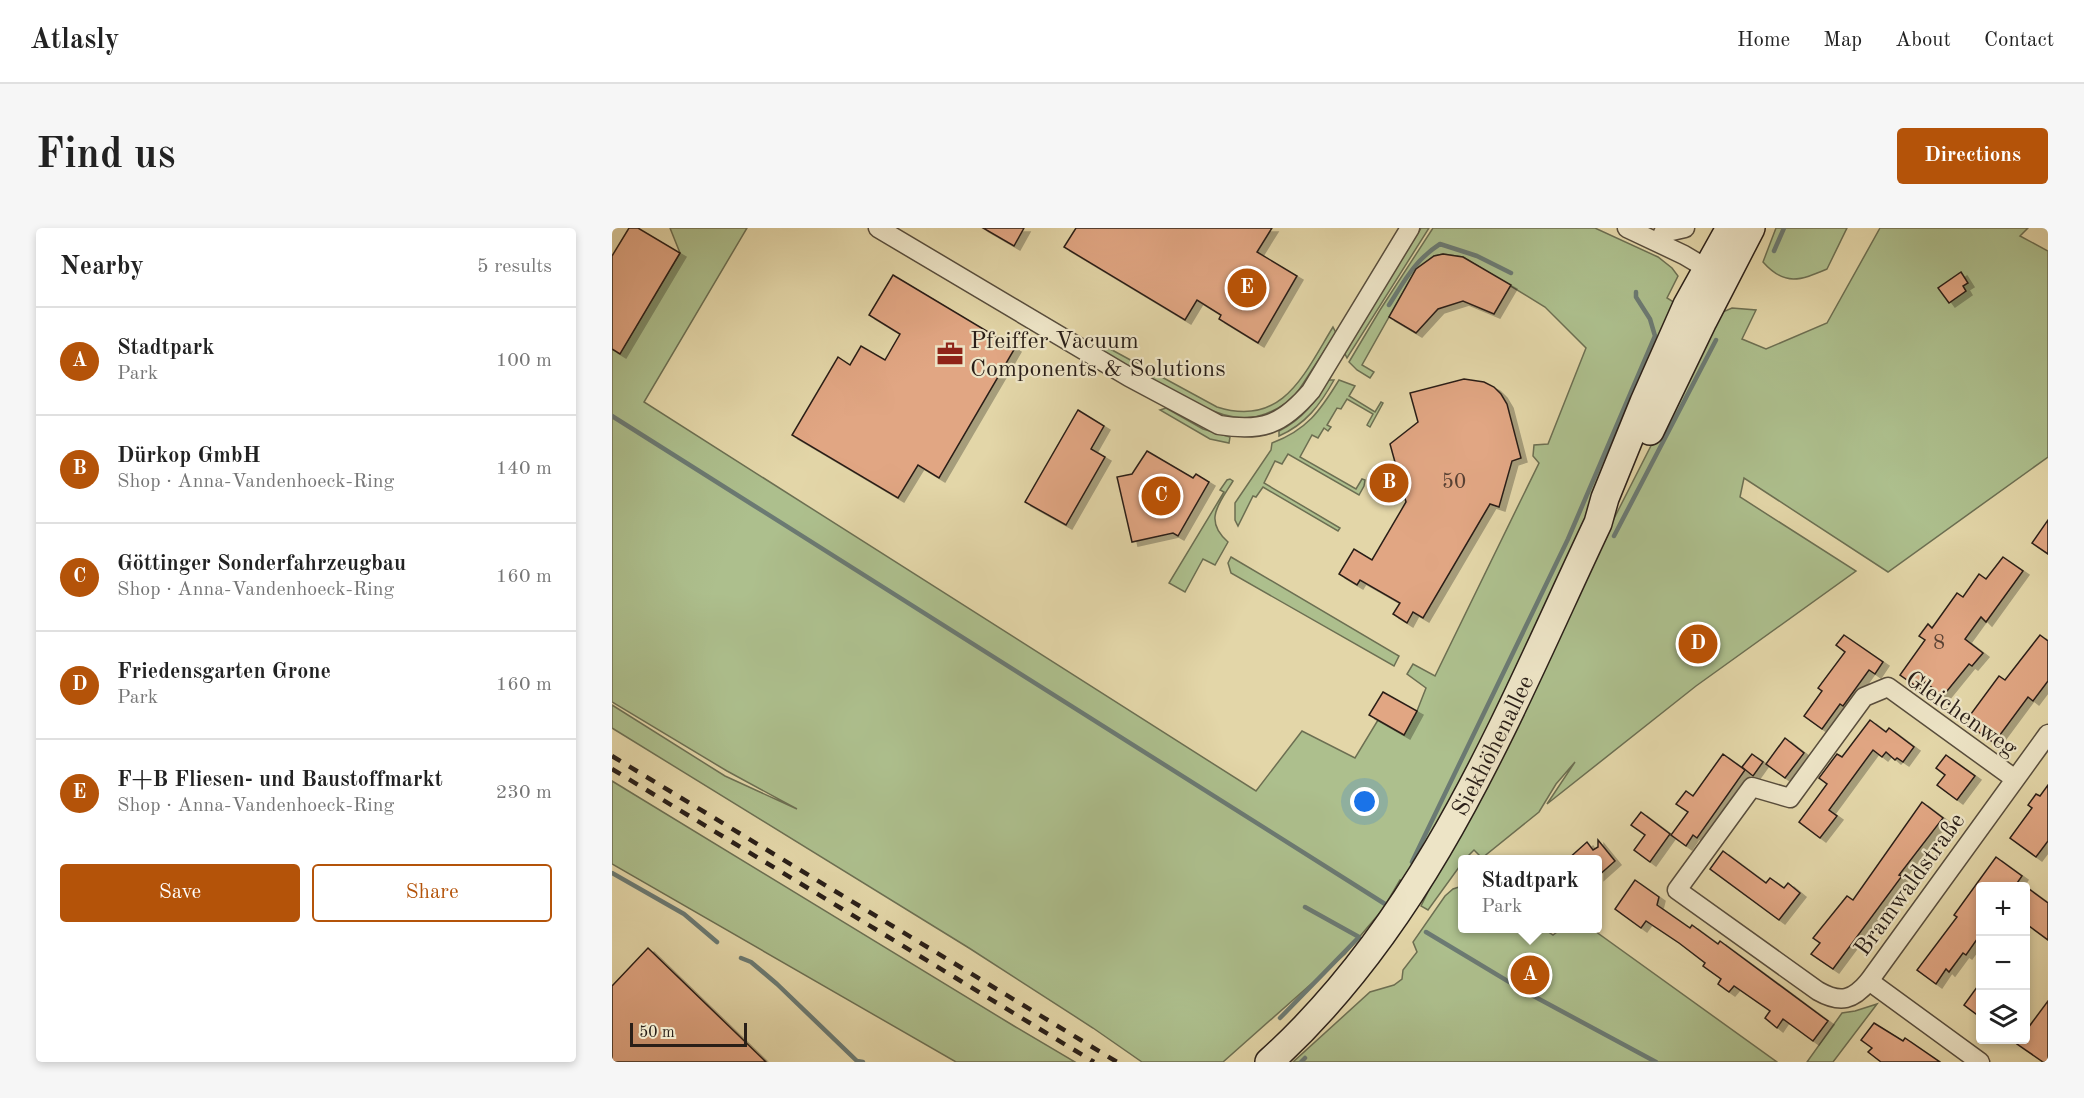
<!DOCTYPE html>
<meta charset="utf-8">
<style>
body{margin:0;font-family:"Old Standard TT",serif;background:#f6f6f6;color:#222}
.controls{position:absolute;right:18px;bottom:18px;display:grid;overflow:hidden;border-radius:6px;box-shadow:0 3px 9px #0003}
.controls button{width:54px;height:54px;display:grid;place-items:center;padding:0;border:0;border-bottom:2px solid #e0e0e0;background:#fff;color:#222;font:30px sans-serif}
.scale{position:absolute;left:18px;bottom:15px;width:117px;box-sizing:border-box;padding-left:6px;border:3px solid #2a1f18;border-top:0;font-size:16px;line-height:21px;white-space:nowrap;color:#2a1f18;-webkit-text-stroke:4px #ede4c6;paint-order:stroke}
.you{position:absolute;left:753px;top:574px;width:21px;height:21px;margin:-15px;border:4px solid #fff;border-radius:50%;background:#1a73e8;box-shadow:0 0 0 9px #1a73e833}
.badge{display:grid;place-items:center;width:39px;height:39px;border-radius:50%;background:#b45309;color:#fff;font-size:20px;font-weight:700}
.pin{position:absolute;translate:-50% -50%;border:3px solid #fff;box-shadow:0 2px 6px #0006}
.popup{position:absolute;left:846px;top:627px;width:144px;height:78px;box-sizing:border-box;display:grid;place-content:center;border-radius:6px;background:#fff;filter:drop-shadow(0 2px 4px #0005);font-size:20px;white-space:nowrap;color:#767676}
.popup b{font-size:22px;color:#222}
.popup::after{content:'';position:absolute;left:50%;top:100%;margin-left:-12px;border:12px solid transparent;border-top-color:#fff}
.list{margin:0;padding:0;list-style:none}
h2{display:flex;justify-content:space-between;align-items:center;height:78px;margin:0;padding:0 24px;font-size:26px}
h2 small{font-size:20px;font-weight:400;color:#767676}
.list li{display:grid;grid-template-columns:39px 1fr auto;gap:18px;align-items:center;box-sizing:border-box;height:108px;padding:0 24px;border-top:2px solid #e0e0e0}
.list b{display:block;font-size:22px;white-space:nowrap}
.list p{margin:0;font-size:20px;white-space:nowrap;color:#767676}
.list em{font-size:20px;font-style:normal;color:#767676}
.actions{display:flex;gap:12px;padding:18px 24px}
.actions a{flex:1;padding:14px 0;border:2px solid #b45309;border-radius:6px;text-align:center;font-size:21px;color:#b45309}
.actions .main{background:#b45309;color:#fff}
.icon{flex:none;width:33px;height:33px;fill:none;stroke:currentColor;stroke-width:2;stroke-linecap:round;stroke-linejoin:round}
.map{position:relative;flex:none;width:1436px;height:834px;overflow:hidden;border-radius:6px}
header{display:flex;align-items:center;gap:36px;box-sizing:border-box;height:84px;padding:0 30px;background:#fff;border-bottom:2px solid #e0e0e0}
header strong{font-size:28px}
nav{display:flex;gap:33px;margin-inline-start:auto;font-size:21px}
.intro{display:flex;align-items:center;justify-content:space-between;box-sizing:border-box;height:144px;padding:0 36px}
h1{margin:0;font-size:42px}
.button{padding:15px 27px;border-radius:6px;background:#b45309;color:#fff;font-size:21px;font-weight:700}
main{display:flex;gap:36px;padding:0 36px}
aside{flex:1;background:#fff;border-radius:6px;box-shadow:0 3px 9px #0003}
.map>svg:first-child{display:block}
.green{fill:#adbf8d;stroke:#6c6f52;stroke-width:1.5}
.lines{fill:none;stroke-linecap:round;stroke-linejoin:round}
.stream{stroke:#6b7a73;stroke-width:4.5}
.building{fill:#e1a683;stroke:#2a1f18;stroke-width:1.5;filter:url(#shadow)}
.street-casing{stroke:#584d3c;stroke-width:21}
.secondary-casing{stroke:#2a1f18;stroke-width:30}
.street{stroke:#ede4c6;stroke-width:18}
.secondary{stroke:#ede4c6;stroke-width:27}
.rail{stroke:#2a1f18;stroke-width:4.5;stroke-dasharray:10 10;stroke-linecap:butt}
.labels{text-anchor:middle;stroke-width:4.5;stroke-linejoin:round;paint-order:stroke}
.number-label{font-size:21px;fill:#584133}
.poi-label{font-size:24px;fill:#2a1f18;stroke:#ede4c6;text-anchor:start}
.street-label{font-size:24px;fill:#2a1f18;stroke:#ede4c6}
</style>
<header>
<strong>Atlasly</strong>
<nav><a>Home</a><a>Map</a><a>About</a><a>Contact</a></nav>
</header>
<div class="intro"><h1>Find us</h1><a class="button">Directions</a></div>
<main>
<aside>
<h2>Nearby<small>5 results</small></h2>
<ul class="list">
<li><span class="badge">A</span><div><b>Stadtpark</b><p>Park</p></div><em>100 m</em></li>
<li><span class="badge">B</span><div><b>Dürkop GmbH</b><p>Shop · Anna-Vandenhoeck-Ring</p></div><em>140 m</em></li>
<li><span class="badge">C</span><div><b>Göttinger Sonderfahrzeugbau</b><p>Shop · Anna-Vandenhoeck-Ring</p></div><em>160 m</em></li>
<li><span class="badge">D</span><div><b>Friedensgarten Grone</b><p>Park</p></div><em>160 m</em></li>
<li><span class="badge">E</span><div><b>F+B Fliesen- und Baustoffmarkt</b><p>Shop · Anna-Vandenhoeck-Ring</p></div><em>230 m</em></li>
</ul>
<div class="actions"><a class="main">Save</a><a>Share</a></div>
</aside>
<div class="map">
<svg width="1436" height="834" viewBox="0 0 1436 834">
<defs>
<filter id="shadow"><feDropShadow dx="6" dy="4" stdDeviation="0" flood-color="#0004"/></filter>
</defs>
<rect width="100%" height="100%" fill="#e3d6a8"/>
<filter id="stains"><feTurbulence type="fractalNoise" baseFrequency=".00333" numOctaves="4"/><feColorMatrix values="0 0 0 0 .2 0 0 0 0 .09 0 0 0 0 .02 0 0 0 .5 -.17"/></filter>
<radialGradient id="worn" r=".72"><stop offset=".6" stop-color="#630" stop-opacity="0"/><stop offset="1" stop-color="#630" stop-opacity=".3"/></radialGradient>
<g class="green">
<path d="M58,0H135L32,174L644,563L690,503L743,530L766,492L792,507L805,483L814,460L795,446L801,436L823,448L927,235L921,228L922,217L936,216L974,120L933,79L851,29L831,26L822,28L804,41L750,137L762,144L758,150L745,142L737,134L768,82L821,0H983L1046,29L1060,40L1066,48L1055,70L1068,78L956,343L797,656L788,652L771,681L733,726L611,834H530L481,800L357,720L0,500V477L113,548L185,581L115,543L0,474V121L8,125L68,25Z"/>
<path d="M809,0H817L735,130L732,124Z"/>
<path d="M1164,0H1235L1215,41C1189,52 1173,59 1151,34Z"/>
<path d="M1268,0H1416L1408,8L1436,23V229L1276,344L1132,250L1128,269L1244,343L1084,458L935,576L963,534L944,556L927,584L870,630L862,622L853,631L850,632V635L816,682L809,678L987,320L1106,86L1120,80L1144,82L1130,111L1154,121L1215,95Z"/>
<path d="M721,99L724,105L683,168C652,194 625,196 590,178L493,126L489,116L605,179C671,200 692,146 721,99Z"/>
<path d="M716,152H722C708,177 694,196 667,208V203C691,191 703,174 716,152Z"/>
<path d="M727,152L743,158L737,168L763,184L769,174L771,175L758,199L755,197L761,186L735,171L729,181L725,180L715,197L719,199L716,203L712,200L706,210L700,207L688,229L744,261L750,251L753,252L752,258L747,267L676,226L670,236L663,233L652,255L728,300L726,303L651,259L644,269L641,268L626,298L623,292V275L659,222L660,215C695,202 708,183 727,152Z"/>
<path d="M554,180L591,201L618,209L617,215L598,211L548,182Z"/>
<path d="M618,251L621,253C607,276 591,292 616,314L603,337L591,331L573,364L557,355L612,264L608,262L615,252Z"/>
<path d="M619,329L787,428L782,438L619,345L616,335Z"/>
<path d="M0,553L402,798L463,834H344L0,636Z"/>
<path d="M850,658V700L932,701L941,707L949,701H980L1165,834H681L758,764L782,757L790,751L791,742L805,724L801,714L833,668L841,661Z"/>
<path d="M1265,776L1221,834H1195L1230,785L1243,783Z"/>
</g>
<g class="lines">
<g class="stream">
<path d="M1162,23L1172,0"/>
<path d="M777,77C793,52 803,32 828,16L865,28L899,45"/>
<path d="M0,188L773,676"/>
<path d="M1002,308L1104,112"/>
<path d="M800,634L956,311L1043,108L1038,91L1024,69V64"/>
<path d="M0,645L72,686L105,714"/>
<path d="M814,704L914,764L1044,834"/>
<path d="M129,730L139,734L165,756L245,833L251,834"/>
<path d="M668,790L747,709L693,679"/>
<path d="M689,834L693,830"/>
</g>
</g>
<g class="building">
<path d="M17,0H26L68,25L8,126L0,121V28Z"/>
<path d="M371,0H412L402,18Z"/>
<path d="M464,0H660L645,24L685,48L646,115L607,91L609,87L585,72L573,92L452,19Z"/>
<path d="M831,26L851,29L899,57L882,86L851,73L826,81L804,105L777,89L804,41L822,28Z"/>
<path d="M1349,44L1356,55L1351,58L1354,63L1337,75L1326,60Z"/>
<path d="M281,47L403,120L327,250L306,237L286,270L180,207L226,129L238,137L249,118L273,132L288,106L257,87Z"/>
<path d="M852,151L872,154L882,159L889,166L895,176L909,230L900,233L887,279L878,276L811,390L801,384L795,395L781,386L788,375L748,352L745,357L727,346L742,321L760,332L794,274L778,216L806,194L798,165Z"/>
<path d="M466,182L492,198L479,221L493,229L454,297L413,274Z"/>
<path d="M535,223L581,250L584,246L597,254L566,308L561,305L520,314L505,249L520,246Z"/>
<path d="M1436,292V326L1420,315Z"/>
<path d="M1391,329L1411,343L1374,394L1369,389L1353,411L1371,425L1360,438L1357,436L1331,468L1313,454L1308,461L1288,447L1313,412L1307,408L1316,396L1320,400L1345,365L1351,369L1367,346L1374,351Z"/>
<path d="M1232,407L1271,434L1263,446L1257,442L1231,478L1228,476L1210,501L1192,488L1210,463L1206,460L1233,424L1224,417Z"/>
<path d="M1428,407L1436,413V453L1421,473L1416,469L1382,515L1353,494L1387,448L1393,452Z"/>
<path d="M771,464L805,483L792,507L757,487Z"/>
<path d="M1258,492L1274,504L1277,500L1302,519L1291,534L1285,530L1283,532L1274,524L1270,529L1261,522L1217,582L1225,588L1208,610L1187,594L1215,556L1207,550L1225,526L1230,529Z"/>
<path d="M1173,510L1192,525L1173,550L1154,536Z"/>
<path d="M1111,526L1133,542L1085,610L1081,607L1074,618L1059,607L1076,584L1064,576L1074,563L1081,568Z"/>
<path d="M1140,526L1151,534L1141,548L1130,539Z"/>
<path d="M1334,527L1363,548L1345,572L1325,557L1333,547L1324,540Z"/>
<path d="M1436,557V613L1424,629L1398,610L1420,580L1416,577L1424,566L1428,568Z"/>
<path d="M1310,574L1331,590L1287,647L1290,648L1221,741L1199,726L1208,715L1201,710L1235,668L1241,672Z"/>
<path d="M1029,584L1058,606L1038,634L1022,622L1033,607L1019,597Z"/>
<path d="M986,612L1003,633L986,648V632H955L975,614L981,622L986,619Z"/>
<path d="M1111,623L1154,655L1158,650L1172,660L1176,655L1188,665L1167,692L1098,641Z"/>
<path d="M1384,629L1410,648L1403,658H1368V707L1354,727L1351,725L1337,744L1334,741L1324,756L1305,742L1345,689L1342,687Z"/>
<path d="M1023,652L1047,669L1045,677L1078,700L1080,697L1106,716L1108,713L1216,793L1201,813L1171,791L1165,800L1153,790L1158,783L1122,758L1117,764L1106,756L1109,751L1091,738L1093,735L1067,715L1034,693L1029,700L1003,681Z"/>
<path d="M1413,658L1436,675V712L1413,695Z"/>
<path d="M36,720L154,834H0V758Z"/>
<path d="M1368,755V789L1352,777Z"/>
<path d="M1436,773V834H1431L1405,816L1408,812H1413V804Z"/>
<path d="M1262,795L1291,813L1293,810L1328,834H1269L1256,824L1260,820L1249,812Z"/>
</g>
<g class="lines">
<g class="street-casing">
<g id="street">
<path d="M266,0L517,149L607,197C650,204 670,197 699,163L798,0"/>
<path d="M1015,0L1072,27L1104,46"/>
<path d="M1051,5L1073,0"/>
<path d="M1403,551L1276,459L1252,469L1178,570L1140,559L1065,662L1206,763C1229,776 1241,772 1257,753L1436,506"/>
<path d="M1257,753L1368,834"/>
</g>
</g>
<g class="secondary-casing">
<g id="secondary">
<path d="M1038,203L1091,93L1139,0"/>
<path id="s1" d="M657,834C817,690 896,485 986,295L993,270L1032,174L1075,77L1118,0"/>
</g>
</g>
<use href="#street" class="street"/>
<use href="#secondary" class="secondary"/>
<g class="rail">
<path d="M0,528L505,834"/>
<path d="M0,541L482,834"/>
</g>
</g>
<defs>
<g id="office-bare" transform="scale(2.07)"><path d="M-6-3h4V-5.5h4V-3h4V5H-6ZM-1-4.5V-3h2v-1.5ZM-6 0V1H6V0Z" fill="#8f2418" stroke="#ede4c6" stroke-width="2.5" paint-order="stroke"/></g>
</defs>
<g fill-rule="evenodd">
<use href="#office-bare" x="338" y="126"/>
</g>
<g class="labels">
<g class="number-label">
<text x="842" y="260">50</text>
<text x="1327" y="421">8</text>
</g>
<g class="poi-label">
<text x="358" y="120">Pfeiffer Vacuum<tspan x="358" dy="28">Components &amp; Solutions</tspan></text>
</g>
<g class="street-label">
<text transform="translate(1350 485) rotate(35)" y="8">Gleichenweg</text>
<text dy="8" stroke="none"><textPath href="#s1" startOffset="390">Siekhöhenallee</textPath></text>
<text transform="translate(1297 656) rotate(-54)" y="8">Bramwaldstraße</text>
</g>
</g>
<rect width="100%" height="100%" filter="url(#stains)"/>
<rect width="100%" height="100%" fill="url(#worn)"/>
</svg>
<div class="controls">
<button>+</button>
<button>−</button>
<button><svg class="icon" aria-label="layers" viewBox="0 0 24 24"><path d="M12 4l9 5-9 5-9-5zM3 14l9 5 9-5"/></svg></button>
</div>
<div class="scale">50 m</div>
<div class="you"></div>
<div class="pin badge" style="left:918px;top:747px">A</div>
<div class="popup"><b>Stadtpark</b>Park</div>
<div class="pin badge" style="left:777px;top:255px">B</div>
<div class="pin badge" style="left:549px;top:268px">C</div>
<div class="pin badge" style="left:1086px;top:416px">D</div>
<div class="pin badge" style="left:635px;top:60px">E</div>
</div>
</main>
